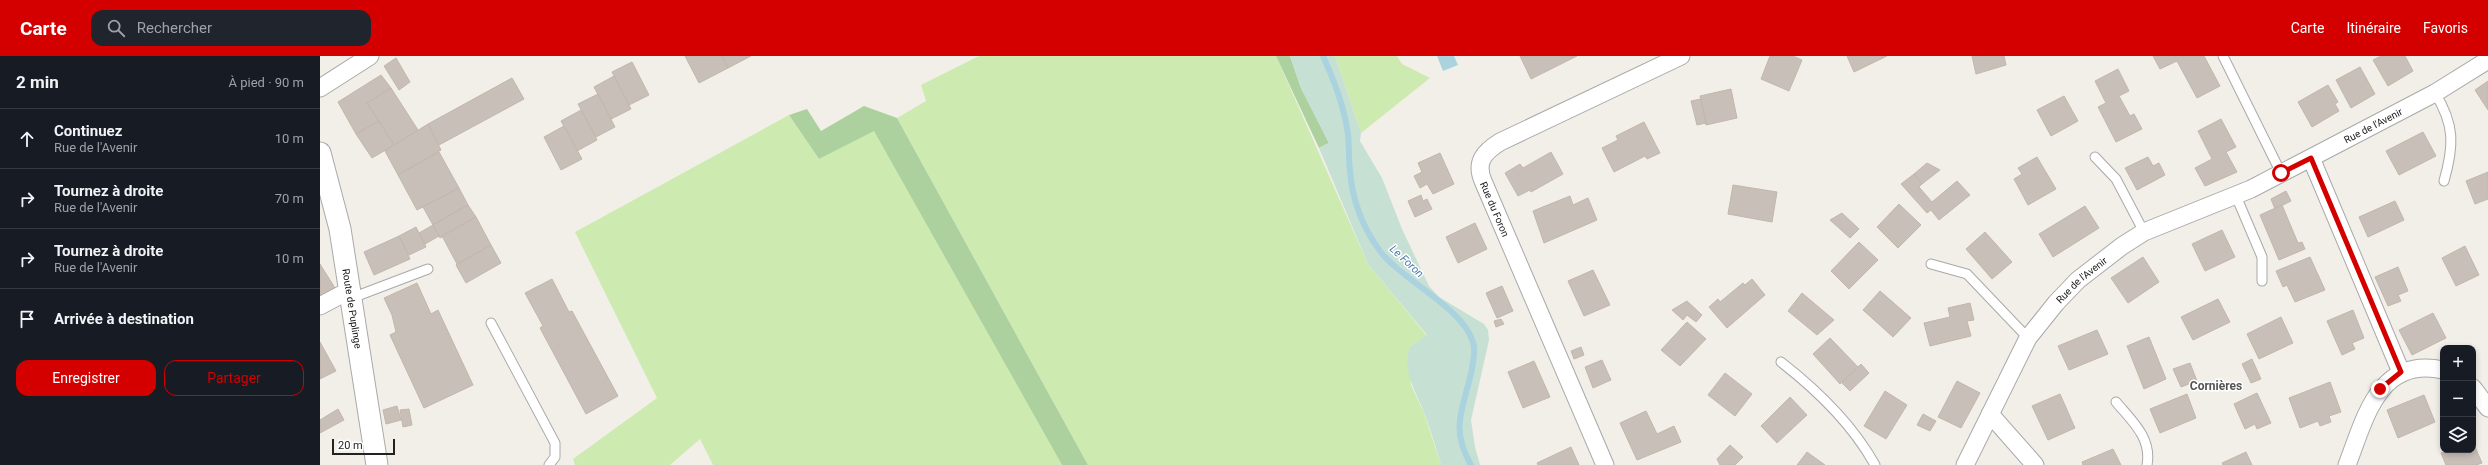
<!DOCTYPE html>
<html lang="fr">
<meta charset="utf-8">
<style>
body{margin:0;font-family:Roboto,sans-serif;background:#20242c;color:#f1f3f6}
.controls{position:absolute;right:12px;bottom:12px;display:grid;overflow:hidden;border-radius:8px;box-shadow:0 2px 6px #0003}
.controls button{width:36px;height:36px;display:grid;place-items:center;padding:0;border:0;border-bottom:1px solid #363941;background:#171b24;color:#f1f3f6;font:20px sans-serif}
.scale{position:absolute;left:12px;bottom:10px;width:63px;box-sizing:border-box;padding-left:4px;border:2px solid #222;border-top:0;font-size:11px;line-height:14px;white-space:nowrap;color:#222;-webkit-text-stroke:3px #fff;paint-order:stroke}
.stop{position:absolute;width:12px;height:12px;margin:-9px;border:3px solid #d40000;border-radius:50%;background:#fff}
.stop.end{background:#d40000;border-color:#fff;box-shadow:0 1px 4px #0008}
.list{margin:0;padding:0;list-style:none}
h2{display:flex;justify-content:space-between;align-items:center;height:52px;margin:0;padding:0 16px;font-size:17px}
h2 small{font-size:13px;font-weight:400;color:#9ea1a6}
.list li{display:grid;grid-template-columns:26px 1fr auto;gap:12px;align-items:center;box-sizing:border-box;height:60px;padding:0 16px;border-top:1px solid #363941}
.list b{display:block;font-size:15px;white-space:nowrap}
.list p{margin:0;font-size:13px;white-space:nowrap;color:#9ea1a6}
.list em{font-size:13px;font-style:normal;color:#9ea1a6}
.actions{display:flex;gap:8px;padding:12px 16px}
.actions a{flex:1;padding:9px 0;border:1px solid #d40000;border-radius:12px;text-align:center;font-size:14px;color:#d40000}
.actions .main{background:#d40000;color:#fff}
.icon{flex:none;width:22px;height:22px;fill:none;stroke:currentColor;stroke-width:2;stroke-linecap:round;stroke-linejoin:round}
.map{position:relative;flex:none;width:2168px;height:409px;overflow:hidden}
header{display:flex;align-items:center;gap:24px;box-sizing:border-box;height:56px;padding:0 20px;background:#d40000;color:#fff}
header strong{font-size:19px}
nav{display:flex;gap:22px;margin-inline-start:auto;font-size:14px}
.search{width:280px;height:36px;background:#20242c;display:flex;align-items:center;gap:10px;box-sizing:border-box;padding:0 14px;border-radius:12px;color:#9ea1a6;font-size:15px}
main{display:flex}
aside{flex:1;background:#171b24}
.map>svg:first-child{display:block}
.grass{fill:#cdebb0}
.forest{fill:#add19e}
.wetland{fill:#c6e0d4}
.water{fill:#aad3df}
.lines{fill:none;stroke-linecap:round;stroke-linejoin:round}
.stream{stroke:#aad3df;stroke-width:6}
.building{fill:#c7bfb8;stroke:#c4b6ab}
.service-casing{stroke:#a9a9a9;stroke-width:11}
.minor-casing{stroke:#a9a9a9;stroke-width:19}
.tertiary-casing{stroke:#a9a9a9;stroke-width:23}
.service{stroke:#fff;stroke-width:9}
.minor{stroke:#fff;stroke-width:17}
.tertiary{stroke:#fff;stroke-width:21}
.route{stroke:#d40000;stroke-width:5}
.labels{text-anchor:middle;stroke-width:3;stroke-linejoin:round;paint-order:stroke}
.street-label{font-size:10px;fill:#222;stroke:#fff}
.water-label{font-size:11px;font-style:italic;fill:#4a7aab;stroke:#fff}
.quarter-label{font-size:12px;font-weight:bold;fill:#555;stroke:#fff}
</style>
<header>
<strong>Carte</strong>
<div class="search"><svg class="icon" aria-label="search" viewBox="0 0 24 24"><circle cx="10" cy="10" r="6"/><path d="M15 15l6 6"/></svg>Rechercher</div>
<nav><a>Carte</a><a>Itinéraire</a><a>Favoris</a></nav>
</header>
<main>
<aside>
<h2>2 min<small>À pied · 90 m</small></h2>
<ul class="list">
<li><svg class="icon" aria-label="ahead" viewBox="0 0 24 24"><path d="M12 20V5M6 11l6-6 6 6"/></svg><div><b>Continuez</b><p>Rue de l'Avenir</p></div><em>10 m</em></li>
<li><svg class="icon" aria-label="right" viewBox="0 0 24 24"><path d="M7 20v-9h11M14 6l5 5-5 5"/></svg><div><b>Tournez à droite</b><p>Rue de l'Avenir</p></div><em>70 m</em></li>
<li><svg class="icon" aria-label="right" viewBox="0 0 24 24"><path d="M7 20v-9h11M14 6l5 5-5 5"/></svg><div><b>Tournez à droite</b><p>Rue de l'Avenir</p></div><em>10 m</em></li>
<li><svg class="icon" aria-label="arrive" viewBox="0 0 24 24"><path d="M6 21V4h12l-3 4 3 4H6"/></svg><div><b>Arrivée à destination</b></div></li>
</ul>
<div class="actions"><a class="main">Enregistrer</a><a>Partager</a></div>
</aside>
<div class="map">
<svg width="2168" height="409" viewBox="0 0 2168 409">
<rect width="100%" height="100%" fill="#f2efe9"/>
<g class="grass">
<path d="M659,0H956L1048,208L1107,280L1090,291L1091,329L1104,357L1121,409H768L577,62L606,45L601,29Z"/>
<path d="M1015,0H1077L1082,8L1110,22L1041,77Z"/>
<path d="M469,59L499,103L554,74L742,409H393L380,383L350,409H255L253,403L337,342L255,176Z"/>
</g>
<g class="forest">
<path d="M956,0H970L981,32L1009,87L999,92Z"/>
<path d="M544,50L577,62L768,409H742L554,75L499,103L469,59L487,53L501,75Z"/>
</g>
<path class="wetland" d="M970,0H1015L1041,77L1040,85L1062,122L1082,173L1109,230L1119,241L1164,268L1168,274L1169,284L1151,364L1155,391L1160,409H1121C1116,392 1111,375 1105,359C1097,337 1081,315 1090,291L1107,279L1048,208L999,92L1009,87L981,32Z"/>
<path class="water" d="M1117,0H1134L1138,9L1123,15Z"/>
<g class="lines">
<path class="stream" d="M1003,0C1013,22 1023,47 1027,72C1030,86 1028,100 1030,114C1032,143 1043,172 1060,195C1083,225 1142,251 1153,286C1156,295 1153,304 1152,313C1144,352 1129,371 1151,409"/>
</g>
<g class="building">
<path d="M365,0H402L408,12L379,27Z"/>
<path d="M402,0H431L408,12Z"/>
<path d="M1200,0H1257L1211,23Z"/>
<path d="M1450,0H1473L1482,4L1469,35L1441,23Z"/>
<path d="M1527,0H1567L1534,16Z"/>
<path d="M1652,0H1684L1686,9L1656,18Z"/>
<path d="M1833,0H1884L1900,30L1877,42L1857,5L1840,13Z"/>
<path d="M2061,0H2085L2093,15L2068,30L2053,4Z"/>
<path d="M76,2L90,26L79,34L64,10Z"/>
<path d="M312,6L329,39L309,49L292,16Z"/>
<path d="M2040,11L2055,38L2031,52L2016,24Z"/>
<path d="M1798,13L1809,35L1799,40L1810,60L1814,58L1822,73L1796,86L1778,51L1786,47L1775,25Z"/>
<path d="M61,19L71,32L47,47L59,65L36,78L18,46Z"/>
<path d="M294,20L311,53L291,63L274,31Z"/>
<path d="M192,22L204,43L119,89L108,68Z"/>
<path d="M2168,25V54L2155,34Z"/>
<path d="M2008,29L2018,46L2015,48L2019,55L1992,71L1978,46Z"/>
<path d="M71,32L98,74L74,89L47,47Z"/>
<path d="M1411,33L1417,62L1386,69L1380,40Z"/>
<path d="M278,38L295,71L276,81L258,48Z"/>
<path d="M1744,40L1758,65L1731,80L1717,54Z"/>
<path d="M1381,43L1386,67L1377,69L1371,45Z"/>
<path d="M261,54L277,84L257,95L241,65Z"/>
<path d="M1901,63L1916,91L1906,96L1917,116L1885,130L1875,112L1892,103L1878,75Z"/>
<path d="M59,65L74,89L52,102L36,78Z"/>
<path d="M1324,66L1340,97L1327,103L1325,100L1294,116L1282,92L1298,84L1296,80Z"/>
<path d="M108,68L121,94L78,119L65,95Z"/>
<path d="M244,70L262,103L241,114L224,81Z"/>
<path d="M2103,76L2116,100L2079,119L2066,95Z"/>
<path d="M119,96L139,132L97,154L78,119Z"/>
<path d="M1231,96L1243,118L1211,136L1210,134L1198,140L1185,117L1200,108L1203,112Z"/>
<path d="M1120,97L1134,128L1113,138L1107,128L1100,132L1094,120L1102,116L1098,107Z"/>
<path d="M1717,101L1736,133L1708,149L1694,123L1702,118L1698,112Z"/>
<path d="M1828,101L1833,110L1839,107L1845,119L1817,134L1805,112Z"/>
<path d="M1607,107L1620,114L1602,128L1594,118Z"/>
<path d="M2168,116V143L2155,148L2146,125Z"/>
<path d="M1594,118L1602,128L1599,131L1612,146L1637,125L1650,139L1619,164L1611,154L1607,157L1581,128Z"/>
<path d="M1413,129L1457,136L1452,166L1408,158Z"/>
<path d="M139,132L148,149L113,169L103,151Z"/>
<path d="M1966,135L1971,145L1955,153L1951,143Z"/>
<path d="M1101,139L1103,145L1107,143L1112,153L1095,161L1088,145Z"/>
<path d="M1250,140L1253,149L1268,142L1277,164L1224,187L1213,155Z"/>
<path d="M2075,145L2084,164L2048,181L2039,161Z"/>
<path d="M1579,148L1601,169L1578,192L1557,171Z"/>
<path d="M148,149L156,161L120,182L113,169Z"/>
<path d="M1962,149L1978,187L1982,186L1985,193L1959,204L1940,159Z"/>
<path d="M1765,150L1779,172L1733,201L1719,178Z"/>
<path d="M1522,157L1539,173L1530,182L1510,164Z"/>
<path d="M156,161L171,189L137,208L122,180Z"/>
<path d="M1155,167L1167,193L1138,207L1126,181Z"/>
<path d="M113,169L119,180L105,188L99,177Z"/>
<path d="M96,171L106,191L89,199L79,180Z"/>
<path d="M1902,174L1915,201L1885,215L1872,188Z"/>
<path d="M1665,176L1692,206L1672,223L1646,193Z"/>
<path d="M79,180L90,203L54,219L44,196Z"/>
<path d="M1539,186L1558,204L1529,233L1511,215Z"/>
<path d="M171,189L181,207L146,227L136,209Z"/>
<path d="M2145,190L2159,219L2136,230L2122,202Z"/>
<path d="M1823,201L1839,226L1808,247L1791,222Z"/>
<path d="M1990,201L2005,234L1975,246L1967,229L1963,231L1956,215Z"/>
<path d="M0,208L15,232L0,241Z"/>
<path d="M2078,211L2088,235L2078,239L2081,245L2068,250L2055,221Z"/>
<path d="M1273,214L1290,249L1264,260L1248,225Z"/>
<path d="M232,223L249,256L252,255L298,340L266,358L220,272L223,270L205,237Z"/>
<path d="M1432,223L1445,239L1407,272L1389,251L1398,243L1400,246L1423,227L1425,229Z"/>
<path d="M97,227L111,258L118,254L153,329L104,352L70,279L76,276L72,259L64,242Z"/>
<path d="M1182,230L1193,255L1177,262L1166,237Z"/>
<path d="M1560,235L1591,262L1573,281L1543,254Z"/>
<path d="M1482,237L1514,264L1497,279L1468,255Z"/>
<path d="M1898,243L1910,266L1873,284L1861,261Z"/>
<path d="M1367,245L1382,259L1376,266L1367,259L1363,264L1352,254Z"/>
<path d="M1650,247L1654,264L1647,265L1651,280L1610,290L1604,267L1630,261L1628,252Z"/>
<path d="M2033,254L2044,282L2032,287L2035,293L2022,299L2007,265Z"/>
<path d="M2113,257L2126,282L2092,299L2079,274Z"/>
<path d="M1961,261L1973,287L1939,303L1927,278Z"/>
<path d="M1181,263L1184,268L1176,271L1174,265Z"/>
<path d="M1367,266L1386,283L1360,310L1341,294Z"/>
<path d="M1777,274L1788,298L1749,314L1738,290Z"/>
<path d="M1829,281L1846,323L1824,333L1807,290Z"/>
<path d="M1510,282L1538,311L1520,328L1493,298Z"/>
<path d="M0,286L16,315L0,323Z"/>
<path d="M1261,291L1264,299L1254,303L1251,295Z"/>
<path d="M1932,303L1941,323L1931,327L1922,308Z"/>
<path d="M1282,304L1291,324L1273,332L1265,311Z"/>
<path d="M1214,305L1230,341L1203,352L1188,316Z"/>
<path d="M1870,307L1877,325L1861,331L1853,313Z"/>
<path d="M1541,308L1549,317L1530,335L1522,327Z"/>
<path d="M1405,317L1432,338L1415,360L1388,339Z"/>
<path d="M1637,325L1660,337L1641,372L1618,361Z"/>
<path d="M2010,326L2021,356L2009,360L2011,366L2000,370L1998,365L1980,372L1969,342Z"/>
<path d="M1565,335L1587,349L1566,383L1544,370Z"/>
<path d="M1937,337L1951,367L1937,373L1935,368L1925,373L1914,348Z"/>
<path d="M1740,338L1755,372L1728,384L1712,350Z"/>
<path d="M1867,338L1876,362L1840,377L1830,353Z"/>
<path d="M2104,339L2115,366L2078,382L2067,354Z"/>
<path d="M1470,341L1487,359L1457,387L1441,370Z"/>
<path d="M77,350L81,364L66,368L63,354Z"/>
<path d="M18,353L24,364L0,377V364Z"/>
<path d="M89,353L92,369L83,371L80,354Z"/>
<path d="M1326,355L1337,378L1354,370L1361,386L1317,404L1300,367Z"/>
<path d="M1603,358L1616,365L1610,375L1597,369Z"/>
<path d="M2153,386L2162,407L2156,409H2126L2121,397L2129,394H2153Z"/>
<path d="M1410,389L1423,401L1415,409H1400L1397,403Z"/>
<path d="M1251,391L1259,409H1218L1217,407Z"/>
<path d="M1793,393L1801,409H1763L1762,406Z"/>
<path d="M1487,396L1505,409H1477Z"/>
<path d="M1926,396L1932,409H1903L1902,407Z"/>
</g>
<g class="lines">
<g class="service-casing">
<g id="service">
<path d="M1903,0L1961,117"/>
<path d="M2115,37C2135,69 2134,90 2124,125"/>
<path d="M1775,101L1796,123L1824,176"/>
<path d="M1916,140L1942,201V225"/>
<path d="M1611,208L1647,218L1708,282"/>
<path d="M29,243L108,213"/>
<path d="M171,267L235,387V401L229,409"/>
<path d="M1461,306C1497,334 1533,369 1555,409"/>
<path d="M1796,346C1812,365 1832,382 1827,409"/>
</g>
</g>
<g class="minor-casing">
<g id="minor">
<path d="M0,32L50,0"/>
<path d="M1991,102L2081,316"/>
<path d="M0,250L28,235"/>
<path d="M2153,332L2168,352"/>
<path d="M1670,358L1715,409"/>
<path d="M1285,409L1163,125C1155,106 1164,96 1180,86L1361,0"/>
<path id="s1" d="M1645,409L1708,282L1736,247L1758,224L1802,190L1824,176L1931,133L2115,37L2168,4"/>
<path d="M2027,409C2045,363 2058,300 2123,314"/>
</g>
</g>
<g class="tertiary-casing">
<g id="tertiary">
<path id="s2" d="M0,97L20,173L57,409"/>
</g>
</g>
<use href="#service" class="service"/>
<use href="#minor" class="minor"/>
<use href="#tertiary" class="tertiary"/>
</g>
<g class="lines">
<path class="route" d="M1961,117L1991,102L2081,316L2060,333"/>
</g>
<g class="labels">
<g class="street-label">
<text dy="4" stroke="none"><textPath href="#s1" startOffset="553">Rue de l'Avenir</textPath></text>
<text transform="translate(1175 153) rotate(67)" y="4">Rue du Foron</text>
<text dy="4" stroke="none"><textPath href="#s1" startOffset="221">Rue de l'Avenir</textPath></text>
<text dy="4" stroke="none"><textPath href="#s2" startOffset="159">Route de Puplinge</textPath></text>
</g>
<g class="water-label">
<text transform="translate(1087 205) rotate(43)" y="4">Le Foron</text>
</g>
<g class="quarter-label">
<text x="1896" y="334">Cornières</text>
</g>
</g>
</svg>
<div class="controls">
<button>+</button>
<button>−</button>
<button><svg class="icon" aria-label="layers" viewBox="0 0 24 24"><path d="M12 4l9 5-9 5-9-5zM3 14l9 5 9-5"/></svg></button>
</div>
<div class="scale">20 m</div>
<div class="stop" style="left:1961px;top:117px"></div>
<div class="stop end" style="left:2060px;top:333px"></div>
</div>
</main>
